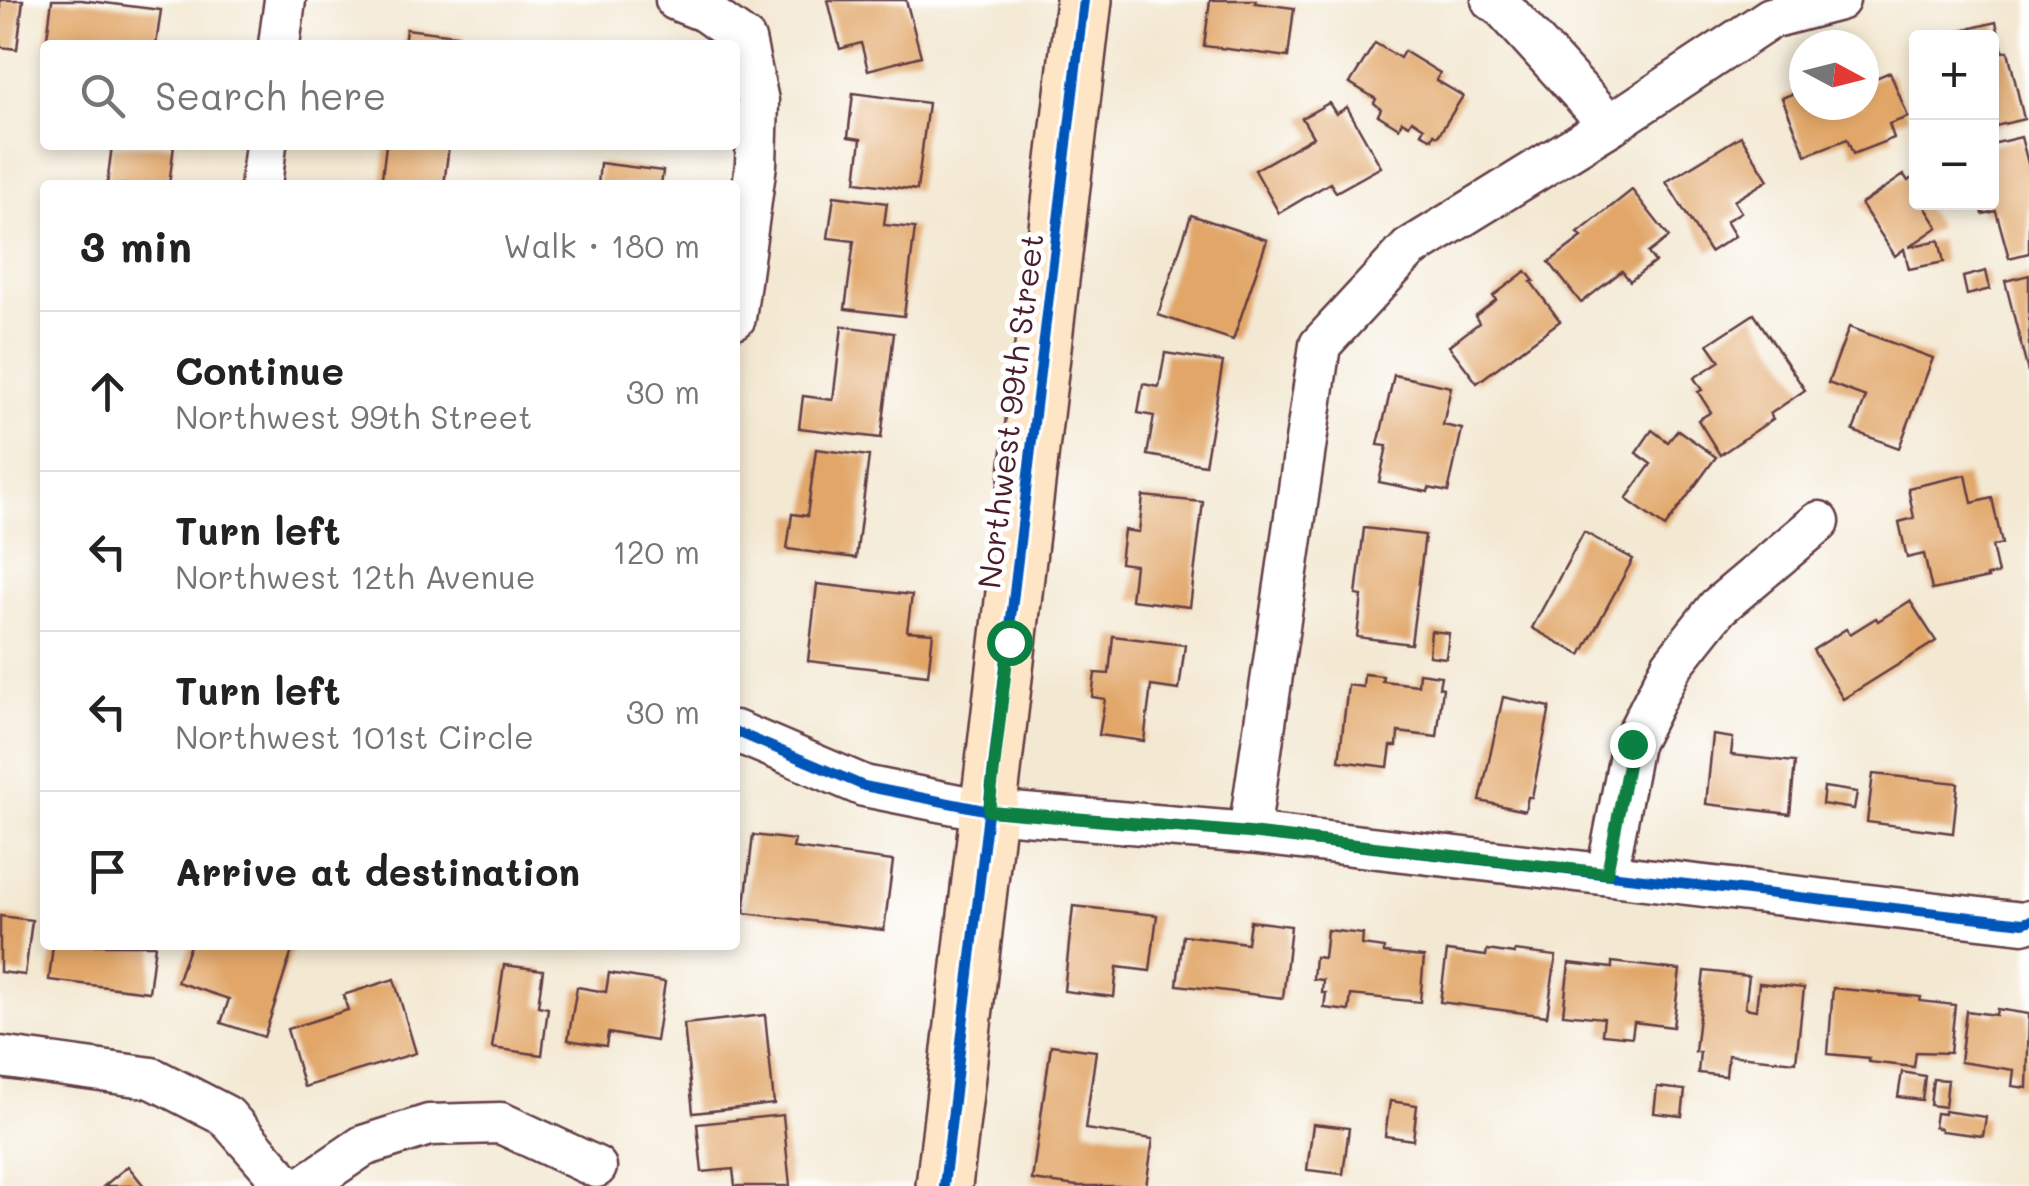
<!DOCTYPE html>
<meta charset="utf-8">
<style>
body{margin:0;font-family:Mali,sans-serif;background:#f2f2f2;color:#222}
.controls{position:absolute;right:30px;top:30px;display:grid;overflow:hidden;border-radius:10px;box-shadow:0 5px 15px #0003}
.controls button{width:90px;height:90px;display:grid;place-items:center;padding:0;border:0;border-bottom:2px solid #e0e0e0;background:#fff;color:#222;font:50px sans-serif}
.compass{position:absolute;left:1789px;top:30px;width:90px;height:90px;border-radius:50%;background:#fff;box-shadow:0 5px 15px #0003;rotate:97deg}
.stop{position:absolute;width:30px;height:30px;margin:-22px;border:8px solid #0b8043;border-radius:50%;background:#fff}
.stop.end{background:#0b8043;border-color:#fff;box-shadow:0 2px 10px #0008}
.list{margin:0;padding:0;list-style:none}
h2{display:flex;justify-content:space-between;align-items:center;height:130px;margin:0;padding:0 40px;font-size:42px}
h2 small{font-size:32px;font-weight:400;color:#767676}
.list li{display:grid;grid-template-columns:65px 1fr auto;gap:30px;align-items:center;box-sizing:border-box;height:160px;padding:0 40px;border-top:2px solid #e0e0e0}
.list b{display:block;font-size:38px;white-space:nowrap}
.list p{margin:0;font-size:32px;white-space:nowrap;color:#767676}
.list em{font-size:32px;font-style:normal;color:#767676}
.icon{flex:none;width:55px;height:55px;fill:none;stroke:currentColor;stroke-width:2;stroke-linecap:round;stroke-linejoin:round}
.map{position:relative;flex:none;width:2029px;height:1186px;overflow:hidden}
.search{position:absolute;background:#fff;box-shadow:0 5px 15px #0003;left:40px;top:40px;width:700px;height:110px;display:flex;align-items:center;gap:25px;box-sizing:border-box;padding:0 35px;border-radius:10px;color:#767676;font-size:38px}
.panel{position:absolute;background:#fff;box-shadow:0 5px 15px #0003;left:40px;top:180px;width:700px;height:770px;border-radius:10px}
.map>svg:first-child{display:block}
.building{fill:#e1a668}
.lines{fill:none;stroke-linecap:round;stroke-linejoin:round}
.minor-casing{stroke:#633d44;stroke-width:45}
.secondary-casing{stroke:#633d44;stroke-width:60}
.minor{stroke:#fff;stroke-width:40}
.secondary{stroke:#fde5c5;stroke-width:55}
.cycleway-casing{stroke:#fff;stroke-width:16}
.cycleway{stroke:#0057b8;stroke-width:10}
.route{stroke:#0b8043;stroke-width:12}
.labels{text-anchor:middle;stroke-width:10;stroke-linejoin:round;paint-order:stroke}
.street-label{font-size:32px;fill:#4a1f2b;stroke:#fff}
</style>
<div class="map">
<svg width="2029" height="1186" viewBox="0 0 2029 1186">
<rect width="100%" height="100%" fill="#fff"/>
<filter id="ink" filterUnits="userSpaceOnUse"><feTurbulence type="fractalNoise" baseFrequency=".01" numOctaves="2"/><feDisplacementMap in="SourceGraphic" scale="20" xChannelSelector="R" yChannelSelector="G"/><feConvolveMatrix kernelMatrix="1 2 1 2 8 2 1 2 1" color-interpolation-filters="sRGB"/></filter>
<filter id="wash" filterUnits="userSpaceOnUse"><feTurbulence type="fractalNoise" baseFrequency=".0048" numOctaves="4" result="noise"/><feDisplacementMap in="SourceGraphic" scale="40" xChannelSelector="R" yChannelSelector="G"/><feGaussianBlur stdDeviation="2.25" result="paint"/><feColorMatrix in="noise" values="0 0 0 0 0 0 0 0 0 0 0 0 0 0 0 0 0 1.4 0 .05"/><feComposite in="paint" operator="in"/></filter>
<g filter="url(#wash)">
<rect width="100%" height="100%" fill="#f3e8d2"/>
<g id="blocks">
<g class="building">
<path d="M0,0H23L17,49L0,47Z"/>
<path d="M52,0H81L161,10L156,45H46Z"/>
<path d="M828,0H906L921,56L868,70L861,43L840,49Z"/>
<path d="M1210,0H1256L1255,3L1294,8L1288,57L1204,46Z"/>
<path d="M1996,22L2003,52L2008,51L2024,119L1992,127V38H1949L1948,34Z"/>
<path d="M406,29L464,36L463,45H404Z"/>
<path d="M1375,43L1400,58L1404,51L1440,73L1436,80L1463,96L1438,136L1434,134L1432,139L1421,133L1424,128L1412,120L1409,125L1402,121L1399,128L1378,115L1381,109L1374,103L1376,99L1350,83Z"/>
<path d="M1890,72L1908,117L1889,124L1894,138L1853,154L1847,139L1806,155L1782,98L1804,89V105H1864V83Z"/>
<path d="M853,93L928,103L917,190L856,182L861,139L848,137Z"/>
<path d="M1329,103L1336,114L1347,107L1381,167L1336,192L1330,183L1279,213L1255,170L1313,137L1302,118Z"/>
<path d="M1741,136L1768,180L1734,201L1741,212L1726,221L1735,236L1710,252L1666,182Z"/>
<path d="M2021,137L2029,167V253L2009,258L1996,211L1983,214L1980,202H1992V144Z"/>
<path d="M112,145H174L169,185H107Z"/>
<path d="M386,145H449L444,185H381Z"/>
<path d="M600,163L663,171L661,185H598Z"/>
<path d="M1904,175L1908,181L1916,175V202H1922L1938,227L1909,247L1939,240L1944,262L1909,269L1904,249L1895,256L1861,204Z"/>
<path d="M1632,190L1669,237L1648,253L1655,262L1630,281L1622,271L1581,303L1549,262L1582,237L1578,233Z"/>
<path d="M834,196L887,203L884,225L915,228L904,316L845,309L854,241L828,238Z"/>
<path d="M1191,215L1267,240L1233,340L1158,315Z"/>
<path d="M1526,271L1534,281L1531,282L1560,321L1477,383L1449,346L1479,323L1475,316L1496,300L1493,296Z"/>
<path d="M1986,271L1990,289L1967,295L1963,277Z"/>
<path d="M2029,275V372H2028L2005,281Z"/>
<path d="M1754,314L1805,390L1770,414L1773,419L1720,455L1698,420L1711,412L1698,392L1702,390L1694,378L1720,361L1708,344Z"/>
<path d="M842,326L894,333L881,438L799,428L803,396L833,400Z"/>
<path d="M1849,327L1933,358L1899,448L1853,431L1866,397L1828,383Z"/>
<path d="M1165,353L1223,362L1205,465L1147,455L1154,416L1138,413L1143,384L1159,387Z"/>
<path d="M1394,375L1451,387L1443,425L1462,429L1448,492L1429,488L1428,492L1379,482L1387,446L1378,445Z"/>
<path d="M1652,430L1668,442L1678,430L1716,457L1665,527L1626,499L1651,464L1636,453Z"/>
<path d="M816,449L869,456L856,558L787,549L792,514L807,516Z"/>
<path d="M1966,475L1972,503L1992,498L2002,544L1992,546L1998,574L1987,576L1988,578L1932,590L1924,554L1907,558L1899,522L1914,518L1908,488Z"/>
<path d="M1143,496L1203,502L1190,607L1131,600L1135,565L1120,563L1124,530L1139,532Z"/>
<path d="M1364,528L1425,535L1411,644L1357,637L1362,596L1356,595Z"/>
<path d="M1584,532L1633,559L1581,655L1532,628Z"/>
<path d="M817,584L912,595L907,631L933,633L928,675L808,661Z"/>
<path d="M1910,601L1936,641L1843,699L1813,650L1846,629L1850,634L1876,618L1878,621Z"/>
<path d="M1431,631L1449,633L1446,658L1429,656Z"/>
<path d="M1113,636L1185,645L1179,690L1151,686L1144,741L1099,735L1105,699L1092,697L1095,673L1109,674Z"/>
<path d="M1419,673L1441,676L1439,687L1443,688L1437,737L1398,732L1397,746H1391L1388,767L1339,761L1348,685L1363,687L1364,674L1383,676L1382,681L1418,685Z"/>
<path d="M1503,697L1550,707L1532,797H1528L1525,811L1480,801Z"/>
<path d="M1713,735L1733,738L1731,755L1795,762L1790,814L1706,804Z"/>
<path d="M1873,774L1958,783L1953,833L1867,822Z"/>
<path d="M1824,787L1857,792L1854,809L1822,804Z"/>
<path d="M753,835L795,840L793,848L893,861L884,930L744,913Z"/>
<path d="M1073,906L1157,915L1150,971L1117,967L1114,997L1064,991Z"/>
<path d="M0,916L32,920L25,975L0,972Z"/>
<path d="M1250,921L1291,926L1283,998L1177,985L1183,935L1247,943Z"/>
<path d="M1327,930L1363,934L1362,945L1384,948V953L1424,957L1420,1002L1351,995L1349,1011L1324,1008L1326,993H1322L1323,980L1313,979L1315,957L1324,958Z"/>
<path d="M53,945H155L149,992L49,980Z"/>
<path d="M190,945H294L264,1037L221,1023L229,999L177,982Z"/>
<path d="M1487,950L1514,954L1515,951L1556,956L1547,1016L1440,1002L1447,951L1486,956Z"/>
<path d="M1612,962L1680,970L1673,1027L1634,1022L1632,1037L1602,1034L1604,1018L1563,1014L1569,963L1612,968Z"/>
<path d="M504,965L543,970L538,1006L548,1008L542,1055L492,1048Z"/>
<path d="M1704,971L1749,976L1745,1008L1756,1010L1759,983L1804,988L1796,1062L1728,1055L1726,1076L1698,1073L1700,1052H1695Z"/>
<path d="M609,973L665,982L656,1041L608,1033L606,1046L568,1040L577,987L606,992Z"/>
<path d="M394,979L416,1053L304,1087L287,1029L348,1010L343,995Z"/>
<path d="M1833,988L1921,997L1920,1001L1955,1005L1950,1053L1916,1052L1914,1067L1869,1062V1058L1828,1054Z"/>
<path d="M1997,1009L2029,1014L2027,1088L2012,1086L2014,1070L1960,1062L1966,1011L1996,1015Z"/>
<path d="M765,1015L774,1104L693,1113L684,1024Z"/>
<path d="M1051,1045L1096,1051L1085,1129L1153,1139L1146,1186H1077L1032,1180Z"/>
<path d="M1902,1072L1925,1076L1922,1100L1898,1097Z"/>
<path d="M1933,1079L1948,1080L1945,1107L1930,1105Z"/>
<path d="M1657,1087L1685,1090L1682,1116L1654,1113Z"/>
<path d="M1390,1101L1417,1105L1413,1140L1385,1136Z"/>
<path d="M1944,1111L1986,1117L1983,1136L1941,1131V1129L1934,1127L1936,1113L1944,1114Z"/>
<path d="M783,1115L790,1186H735L733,1169L702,1172L697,1124Z"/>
<path d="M1313,1124L1349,1128L1343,1174L1307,1170Z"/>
<path d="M128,1166L144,1186H104Z"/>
</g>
</g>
</g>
<g filter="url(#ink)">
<use href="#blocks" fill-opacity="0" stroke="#633d44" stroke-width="2.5"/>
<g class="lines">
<g class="minor-casing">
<g id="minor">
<path d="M676,0L704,11L745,40L758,101L756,164L735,318"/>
<path d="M1492,0L1498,2L1610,125"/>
<path d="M279,45L285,0"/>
<path d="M261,185L266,145"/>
<path d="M735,731L864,786L989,811L1249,833L2023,923L2029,921"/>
<path d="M1249,833L1320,345L1409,249L1610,125L1771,18L1839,0"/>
<path d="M1607,873L1632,744L1672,665L1718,607L1819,522"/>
<path d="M0,1057L152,1078L226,1116L287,1186"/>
<path d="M304,1186L363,1146L429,1125L501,1123L596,1167"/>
</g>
</g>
<g class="secondary-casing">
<path id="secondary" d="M944,1186L1084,0"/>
</g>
<use href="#minor" class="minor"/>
<use href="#secondary" class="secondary"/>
<g class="cycleway-casing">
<g id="cycleway">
<path d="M735,731L864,786L989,811L1249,833L2023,923L2029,921"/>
<path d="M944,1186L1084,0"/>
</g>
</g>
<use href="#cycleway" class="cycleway"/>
</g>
</g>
<g class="lines" filter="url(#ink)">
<path class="route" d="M1009,642L989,811L1249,833L1607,873L1632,744"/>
</g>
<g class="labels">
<g class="street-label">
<text transform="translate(1011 411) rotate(-83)" y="11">Northwest 99th Street</text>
</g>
</g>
</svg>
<div class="controls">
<button>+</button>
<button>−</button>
</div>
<svg class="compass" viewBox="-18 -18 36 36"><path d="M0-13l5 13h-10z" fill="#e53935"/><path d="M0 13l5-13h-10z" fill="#767676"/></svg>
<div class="stop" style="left:1009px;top:642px"></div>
<div class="stop end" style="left:1632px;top:744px"></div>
<div class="search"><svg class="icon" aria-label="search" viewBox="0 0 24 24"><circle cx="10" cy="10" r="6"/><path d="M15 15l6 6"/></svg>Search here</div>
<section class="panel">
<h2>3 min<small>Walk · 180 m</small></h2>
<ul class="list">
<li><svg class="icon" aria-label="ahead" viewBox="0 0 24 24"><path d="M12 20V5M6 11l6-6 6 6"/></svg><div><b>Continue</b><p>Northwest 99th Street</p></div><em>30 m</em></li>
<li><svg class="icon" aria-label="left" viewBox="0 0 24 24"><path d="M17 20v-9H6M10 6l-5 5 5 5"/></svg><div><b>Turn left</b><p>Northwest 12th Avenue</p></div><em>120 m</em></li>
<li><svg class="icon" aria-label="left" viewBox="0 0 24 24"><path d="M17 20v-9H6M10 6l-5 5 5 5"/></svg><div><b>Turn left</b><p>Northwest 101st Circle</p></div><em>30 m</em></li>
<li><svg class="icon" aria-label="arrive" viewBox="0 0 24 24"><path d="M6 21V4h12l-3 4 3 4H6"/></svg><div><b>Arrive at destination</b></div></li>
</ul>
</section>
</div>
